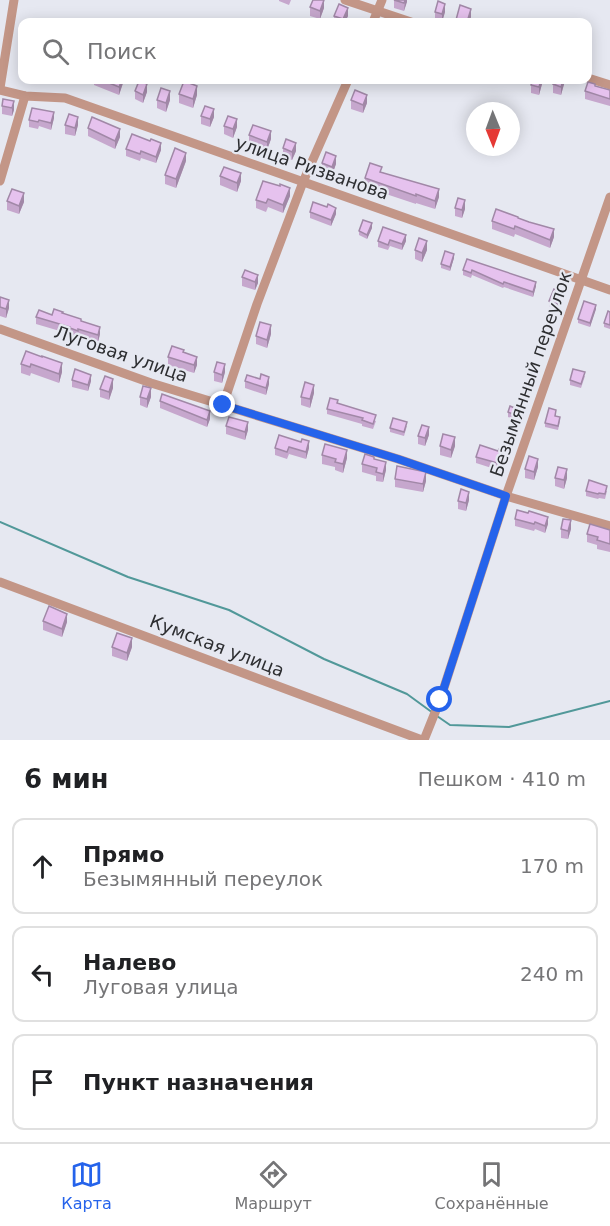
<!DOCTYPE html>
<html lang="ru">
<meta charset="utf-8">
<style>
body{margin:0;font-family:"DejaVu Sans",sans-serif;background:#f2f2f2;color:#202124}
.compass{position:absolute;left:466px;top:102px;width:54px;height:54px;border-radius:50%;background:#fff;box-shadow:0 3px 15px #0003;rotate:179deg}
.stop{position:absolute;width:18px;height:18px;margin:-14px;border:4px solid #2563eb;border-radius:50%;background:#fff}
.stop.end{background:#2563eb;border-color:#fff;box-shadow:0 2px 6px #0008}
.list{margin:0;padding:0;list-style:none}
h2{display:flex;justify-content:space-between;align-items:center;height:78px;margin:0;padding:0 24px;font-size:26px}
h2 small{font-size:20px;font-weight:400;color:#757577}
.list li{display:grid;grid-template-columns:39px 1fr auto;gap:18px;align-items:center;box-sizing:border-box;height:96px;margin:0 12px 12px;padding:0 12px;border:2px solid #e0e0e0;border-radius:12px}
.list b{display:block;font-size:22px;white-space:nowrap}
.list p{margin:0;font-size:20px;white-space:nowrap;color:#757577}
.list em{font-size:20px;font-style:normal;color:#757577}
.icon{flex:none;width:33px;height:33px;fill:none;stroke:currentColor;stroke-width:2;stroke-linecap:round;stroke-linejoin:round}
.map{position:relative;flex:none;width:610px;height:740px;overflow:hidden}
.search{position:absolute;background:#fff;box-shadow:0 3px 15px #0003;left:18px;right:18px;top:18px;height:66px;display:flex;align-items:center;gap:15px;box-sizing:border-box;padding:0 21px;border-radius:12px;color:#757577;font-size:22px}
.sheet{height:402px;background:#fff}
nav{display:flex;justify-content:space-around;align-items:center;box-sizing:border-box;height:84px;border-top:2px solid #e0e0e0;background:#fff;font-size:16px;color:#757577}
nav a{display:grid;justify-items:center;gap:3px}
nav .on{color:#2563eb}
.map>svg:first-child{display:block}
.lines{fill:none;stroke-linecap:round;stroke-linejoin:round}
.stream{stroke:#519899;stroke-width:2}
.minor{stroke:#c39687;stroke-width:9}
.wall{fill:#c6a7cd}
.shaded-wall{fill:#a188a7}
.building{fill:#e6c2ee;stroke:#a188a7;stroke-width:1.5}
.route{stroke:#2563eb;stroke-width:8}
.labels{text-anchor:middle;stroke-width:4.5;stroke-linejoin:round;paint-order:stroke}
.street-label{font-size:18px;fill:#2d2e31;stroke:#e6e8f1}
</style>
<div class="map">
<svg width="610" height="740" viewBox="0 0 610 740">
<rect width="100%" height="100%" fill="#e6e8f1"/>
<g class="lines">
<g class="stream">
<path d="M0,522L128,577L229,610L324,659L407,694L433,713"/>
<path d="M437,716L450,725L509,727L610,701"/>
</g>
<g class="minor">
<path d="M345,0L411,22"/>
<path d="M373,22L382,0"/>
<path d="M588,78L610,85"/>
<path d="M0,88L14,0"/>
<path d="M0,90L25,96L65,98L610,290"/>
<path d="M0,181L25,96"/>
<path d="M0,329L151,383L398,459L506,496L610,526"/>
<path d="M223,405L257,304L303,182L348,80"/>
<path d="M0,582L422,740"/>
<path d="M424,740L440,700L506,496L610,197"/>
</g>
</g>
<g class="wall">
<path d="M279,0H291L289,5L279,1Z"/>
<path d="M394,0H407L404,11L394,8Z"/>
<path d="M310,7L324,8L320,19L310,16Z"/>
<path d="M435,12H445L442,22L435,20Z"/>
<path d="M334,16H348L345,22H334Z"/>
<path d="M94,80H123V83L119,95L94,85Z"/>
<path d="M363,80H375L373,84Z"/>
<path d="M542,80V84L539,95L531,93V85Z"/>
<path d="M565,80L561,95L553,93V84Z"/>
<path d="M595,86L610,90V106L585,99V91Z"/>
<path d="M135,91L147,92L143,103L135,99Z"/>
<path d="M179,94L197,95L193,108L179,103Z"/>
<path d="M3,99L14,110L12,116L2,114V106Z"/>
<path d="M157,100H170L166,112L157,108Z"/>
<path d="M351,100L367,103L363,113L351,109Z"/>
<path d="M201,116L214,117L210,127L201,124Z"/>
<path d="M54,118L51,130L39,126L38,129L29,127V120Z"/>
<path d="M65,125H78L75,136L65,134Z"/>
<path d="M224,126L237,127L233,138L224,134Z"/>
<path d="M88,128L120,137L115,149L88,136Z"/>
<path d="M249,135L271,139L267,150L249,143Z"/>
<path d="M283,148L296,151L292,160L283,157Z"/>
<path d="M126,149L161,150L156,163L141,158L140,161L126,156Z"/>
<path d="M186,161L176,188L165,184V175Z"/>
<path d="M322,163L336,164L332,175L322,171Z"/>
<path d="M382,172L439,197L435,209L416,203V204L365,187V178Z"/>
<path d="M220,176L241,181L237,192L220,185Z"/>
<path d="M290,196L283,213L268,207L266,212L256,208V200Z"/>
<path d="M7,201L24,202L19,214L7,210Z"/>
<path d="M455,208L465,209L462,218L455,216Z"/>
<path d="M310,212L336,214L331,226L310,218Z"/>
<path d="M518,218L529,222L554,237L550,248L515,234L514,237L492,229V221Z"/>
<path d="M372,228L367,239L359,235V231Z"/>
<path d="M406,235V241L402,250L390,246L388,250L378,247V241Z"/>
<path d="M415,250H427L422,262L415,259Z"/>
<path d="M454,258L450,271L441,268V264Z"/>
<path d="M467,259L536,286L533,297L504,287L503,288L472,275L471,278L463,275V270Z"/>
<path d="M242,277L258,283L255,290L242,286Z"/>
<path d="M562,296L557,309L549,306V301Z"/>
<path d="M0,297L9,308L6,318L0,316Z"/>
<path d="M596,309L590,327L578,323V319Z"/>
<path d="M610,312V329L604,327V323Z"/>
<path d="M63,314L81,321L100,334L98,342L78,336V338L70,336V334L36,324V317Z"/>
<path d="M271,334L267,348L256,344V336Z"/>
<path d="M26,351L62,372L59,383L31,373L30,376L21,373V364Z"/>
<path d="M184,353L197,365L194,373L168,365V357Z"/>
<path d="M214,372H225L222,383L214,381Z"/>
<path d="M585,376L581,388L570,385V380Z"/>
<path d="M72,380L91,381L88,391L72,387Z"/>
<path d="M245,381L269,384L266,395L245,388Z"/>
<path d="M113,388L109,400L100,397V389Z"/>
<path d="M314,393L310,408L301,405V397Z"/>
<path d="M140,397H151L147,408L140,405Z"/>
<path d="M160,401L210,419L207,427L160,408Z"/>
<path d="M338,403L376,421L373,429L362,426V424L327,414V409Z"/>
<path d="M508,412L519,414L517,420L508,417Z"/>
<path d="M556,414V416L560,421L558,430L545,427V423Z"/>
<path d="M226,426L248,430L245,440L226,434Z"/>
<path d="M407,426L404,436L390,432V428Z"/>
<path d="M279,435L309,448L306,459L289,454L287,459L275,455V448Z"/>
<path d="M429,435L425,446L418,444V436Z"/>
<path d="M440,446H455L451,458L440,455Z"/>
<path d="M498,451L505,457L501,471L476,463V457Z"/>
<path d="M322,455L347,458L343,473L335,470V467L322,464Z"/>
<path d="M374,460L386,470L383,482L376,481V476L362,472V464Z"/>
<path d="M538,467L534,480L525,478V469Z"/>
<path d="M555,478H567L564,489L555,486Z"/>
<path d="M395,479L426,481L423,492L395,487Z"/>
<path d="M586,491H607L605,499L599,498L598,499L586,496Z"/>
<path d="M469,500L466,511L458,509V501Z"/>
<path d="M515,519L548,524L545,533L535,529L534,531L515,526Z"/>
<path d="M561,529H571L568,539L561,538Z"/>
<path d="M610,530V552L597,549V545L587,542V534Z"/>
<path d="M43,621L67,622L62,637L43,630Z"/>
<path d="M112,647H132L127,661L112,656Z"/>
</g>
<g class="shaded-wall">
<path d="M324,0V8L320,19V11Z"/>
<path d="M405,0H407V2L404,11Z"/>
<path d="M445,4V12L442,22V14Z"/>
<path d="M348,8V16L345,22H343V19Z"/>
<path d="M471,9V17L470,22H467Z"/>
<path d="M122,80H123V83L119,95V87Z"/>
<path d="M541,80H542V84L539,95V87Z"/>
<path d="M563,80H565V81L561,95V87Z"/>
<path d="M147,84V92L143,103V95Z"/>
<path d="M197,86V95L193,108V99Z"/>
<path d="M170,91V100L166,112V103Z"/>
<path d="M367,95V103L363,113V105Z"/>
<path d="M14,101V110L12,116V108Z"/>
<path d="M214,109V117L210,127V119Z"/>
<path d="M54,112V118L51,130V123Z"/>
<path d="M78,117V125L75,136V128Z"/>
<path d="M237,119V127L233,138V129Z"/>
<path d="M120,129V137L115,149V141Z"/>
<path d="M271,131V139L267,150V142Z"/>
<path d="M161,143V150L156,163V157Z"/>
<path d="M296,143V151L292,160V152Z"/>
<path d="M186,153V161L176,188V179Z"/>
<path d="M336,156V164L332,175V167Z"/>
<path d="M241,173V181L237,192V183Z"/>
<path d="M290,188V196L283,213V205Z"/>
<path d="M439,189V197L435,209V201Z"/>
<path d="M24,193V202L19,214V206Z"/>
<path d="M465,200V209L462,218V210Z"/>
<path d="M336,208V214L331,226V220Z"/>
<path d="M372,223V228L367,239V235Z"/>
<path d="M554,229V237L550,248V240Z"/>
<path d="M406,235V241L402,250V244Z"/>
<path d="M427,241V250L422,262V253Z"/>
<path d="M454,254V258L450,271V267Z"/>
<path d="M258,275V283L255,290V282Z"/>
<path d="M536,282V286L533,297V292Z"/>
<path d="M562,292V296L557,309V304Z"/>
<path d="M9,300V308L6,318V309Z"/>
<path d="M596,305V309L590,327V323Z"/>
<path d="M271,325V334L267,348V340Z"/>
<path d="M100,327V334L98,342V335Z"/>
<path d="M197,357V365L194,373V365Z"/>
<path d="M62,363V372L59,383V374Z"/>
<path d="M225,364V372L222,383V375Z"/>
<path d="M91,375V381L88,391V385Z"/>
<path d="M269,377V384L266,395V388Z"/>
<path d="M113,379V388L109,400V392Z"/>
<path d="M314,385V393L310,408V399Z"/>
<path d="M151,388V397L147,408V399Z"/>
<path d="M210,411V419L207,427V420Z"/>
<path d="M248,422V430L245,440V432Z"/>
<path d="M429,427V435L425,446V438Z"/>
<path d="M455,437V446L451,458V450Z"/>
<path d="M309,441V448L306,459V452Z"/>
<path d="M347,450V458L343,473V464Z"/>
<path d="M505,451V457L501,471V464Z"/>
<path d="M538,459V467L534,480V472Z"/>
<path d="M386,462V470L383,482V474Z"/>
<path d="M567,469V478L564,489V480Z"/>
<path d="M426,472V481L423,492V484Z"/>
<path d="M469,492V500L466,511V503Z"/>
<path d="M548,517V524L545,533V526Z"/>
<path d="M571,520V529L568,539V531Z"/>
<path d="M67,614V622L62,637V629Z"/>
<path d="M132,638V647L127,661V653Z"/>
</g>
<g class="building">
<path d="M313,0H324L320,11L310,7Z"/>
<path d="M394,0H405L404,3Z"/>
<path d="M438,1L445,4L442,14L435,12Z"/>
<path d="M339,4L348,8L343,19L334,16Z"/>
<path d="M460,5L471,9L467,22L456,20Z"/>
<path d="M102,80H122L119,87Z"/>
<path d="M532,80H541L539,87L531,85Z"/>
<path d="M555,80H563L561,87L553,84Z"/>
<path d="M139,81L147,84L143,95L135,91Z"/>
<path d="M184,81L197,86L193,99L179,94Z"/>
<path d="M588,82L595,84V86L610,90V99L585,91Z"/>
<path d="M161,88L170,91L166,103L157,100Z"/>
<path d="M355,90L367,95L363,105L351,100Z"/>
<path d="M3,99L14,101L12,108L2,106Z"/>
<path d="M205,106L214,109L210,119L201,116Z"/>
<path d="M32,108L54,112L51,123L39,120L38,122L29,120Z"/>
<path d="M69,114L78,117L75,128L65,125Z"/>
<path d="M228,116L237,119L233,129L224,126Z"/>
<path d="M92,117L120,129L115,141L88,128Z"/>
<path d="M253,125L271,131L267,142L249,135Z"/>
<path d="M132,134L150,141L151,139L161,143L156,157L141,151L140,154L126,149Z"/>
<path d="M286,139L296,143L292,152L283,148Z"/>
<path d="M175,148L186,153L176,179L165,175Z"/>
<path d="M326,152L336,156L332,167L322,163Z"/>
<path d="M370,163L382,167L380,172L439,189L435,201L416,194V196L365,178Z"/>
<path d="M224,167L241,173L237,183L220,176Z"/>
<path d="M263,181L280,186V184L290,188L283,205L268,199L266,203L256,200Z"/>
<path d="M12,189L24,193L19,206L7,201Z"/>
<path d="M458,198L465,200L462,210L455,208Z"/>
<path d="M313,202L327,207L328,204L336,208L331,220L310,212Z"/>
<path d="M496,209L518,217V218L529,222L554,229L550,240L515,226L514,229L492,221Z"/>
<path d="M363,220L372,223L367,235L359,231Z"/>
<path d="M383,227L406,235L402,244L390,240L388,245L378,241Z"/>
<path d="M419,238L427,241L422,253L415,250Z"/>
<path d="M445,251L454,254L450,267L441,264Z"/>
<path d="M467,259L536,282L533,292L504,282L503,284L472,270L471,273L463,270Z"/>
<path d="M245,270L258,275L255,282L242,277Z"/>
<path d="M554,289L562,292L557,304L549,301Z"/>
<path d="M0,297L9,300L6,309L0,307Z"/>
<path d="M584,301L596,305L590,323L578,319Z"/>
<path d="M54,309L63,312L62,313L81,319V321L100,327L98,335L78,329V331L70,328V327L36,317L39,310L52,315Z"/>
<path d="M608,311L610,312V325L604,323Z"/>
<path d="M260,322L271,325L267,340L256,336Z"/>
<path d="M172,346L184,350L183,352L197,357L194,365L168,357Z"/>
<path d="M26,351L42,357V356L62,363L59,374L31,364L30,367L21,364Z"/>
<path d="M217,362L225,364L222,375L214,372Z"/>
<path d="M75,369L91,375L88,385L72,380Z"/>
<path d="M573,369L585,372L581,384L570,380Z"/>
<path d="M261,374L269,377L266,388L245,381L247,375L260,379Z"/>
<path d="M105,376L113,379L109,392L100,389Z"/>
<path d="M305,382L314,385L310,399L301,397Z"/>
<path d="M143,386L151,388L147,399L140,397Z"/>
<path d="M162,394L210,411L207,420L160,401Z"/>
<path d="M330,398L338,400L337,403L376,415L373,424L362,420L363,418L327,409Z"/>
<path d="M510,406L519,410L517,416L508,412Z"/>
<path d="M549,408L556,410L555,416L560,417L558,426L545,423Z"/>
<path d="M229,417L248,422L245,432L226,426Z"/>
<path d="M393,418L407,422L404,432L390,428Z"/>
<path d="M422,425L429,427L425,438L418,436Z"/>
<path d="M443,434L455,437L451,450L440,446Z"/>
<path d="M279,435L301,442L302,439L309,441L306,452L289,447L287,452L275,448Z"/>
<path d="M325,444L347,450L343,464L335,462L336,459L322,455Z"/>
<path d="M480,445L498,451L499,449L505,451L501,464L476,457Z"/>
<path d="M365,454L374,457V459L386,462L383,474L376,472L377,468L362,464Z"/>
<path d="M529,456L538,459L534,472L525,469Z"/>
<path d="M397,466L426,472L423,484L395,479Z"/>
<path d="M558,467L567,469L564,480L555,478Z"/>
<path d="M589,480L607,486L605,494L599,493L598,494L586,491Z"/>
<path d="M461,489L469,492L466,503L458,501Z"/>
<path d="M517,510L528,513L529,511L548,517L545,526L535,522L534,524L515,519Z"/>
<path d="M563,519L571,520L568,531L561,529Z"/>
<path d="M590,524L610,530V544L597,540L598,537L587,534Z"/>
<path d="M49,606L67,614L62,629L43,621Z"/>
<path d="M117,633L132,638L127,653L112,647Z"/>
</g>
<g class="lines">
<path class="route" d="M223,405L398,459L506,496L440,700"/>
</g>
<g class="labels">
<g class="street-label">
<text transform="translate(312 168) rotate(19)" y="6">улица Ризванова</text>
<text transform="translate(121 354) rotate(19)" y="6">Луговая улица</text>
<text transform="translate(531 374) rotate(-71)" y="6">Безымянный переулок</text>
<text transform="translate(217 646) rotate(21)" y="6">Кумская улица</text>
</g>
</g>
</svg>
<svg class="compass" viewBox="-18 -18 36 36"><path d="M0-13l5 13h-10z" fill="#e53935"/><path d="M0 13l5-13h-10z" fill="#757577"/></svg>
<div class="stop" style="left:440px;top:700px"></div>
<div class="stop end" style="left:223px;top:405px"></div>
<div class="search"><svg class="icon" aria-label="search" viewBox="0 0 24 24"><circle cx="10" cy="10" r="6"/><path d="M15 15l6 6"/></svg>Поиск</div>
</div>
<section class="sheet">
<h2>6 мин<small>Пешком · 410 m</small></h2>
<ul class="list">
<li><svg class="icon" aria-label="ahead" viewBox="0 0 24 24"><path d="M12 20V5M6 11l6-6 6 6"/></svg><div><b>Прямо</b><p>Безымянный переулок</p></div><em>170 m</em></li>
<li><svg class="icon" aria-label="left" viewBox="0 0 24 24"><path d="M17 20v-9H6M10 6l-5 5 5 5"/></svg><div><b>Налево</b><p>Луговая улица</p></div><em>240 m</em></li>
<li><svg class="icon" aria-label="arrive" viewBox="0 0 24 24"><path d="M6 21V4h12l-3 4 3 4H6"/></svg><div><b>Пункт назначения</b></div></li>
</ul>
</section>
<nav>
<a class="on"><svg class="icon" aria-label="map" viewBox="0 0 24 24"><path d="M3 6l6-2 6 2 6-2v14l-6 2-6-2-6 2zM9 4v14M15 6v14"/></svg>Карта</a>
<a><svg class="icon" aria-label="directions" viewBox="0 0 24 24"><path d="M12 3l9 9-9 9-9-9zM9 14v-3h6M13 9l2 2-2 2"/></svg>Маршрут</a>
<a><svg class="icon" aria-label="saved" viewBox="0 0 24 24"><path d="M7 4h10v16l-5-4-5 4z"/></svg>Сохранённые</a>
</nav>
